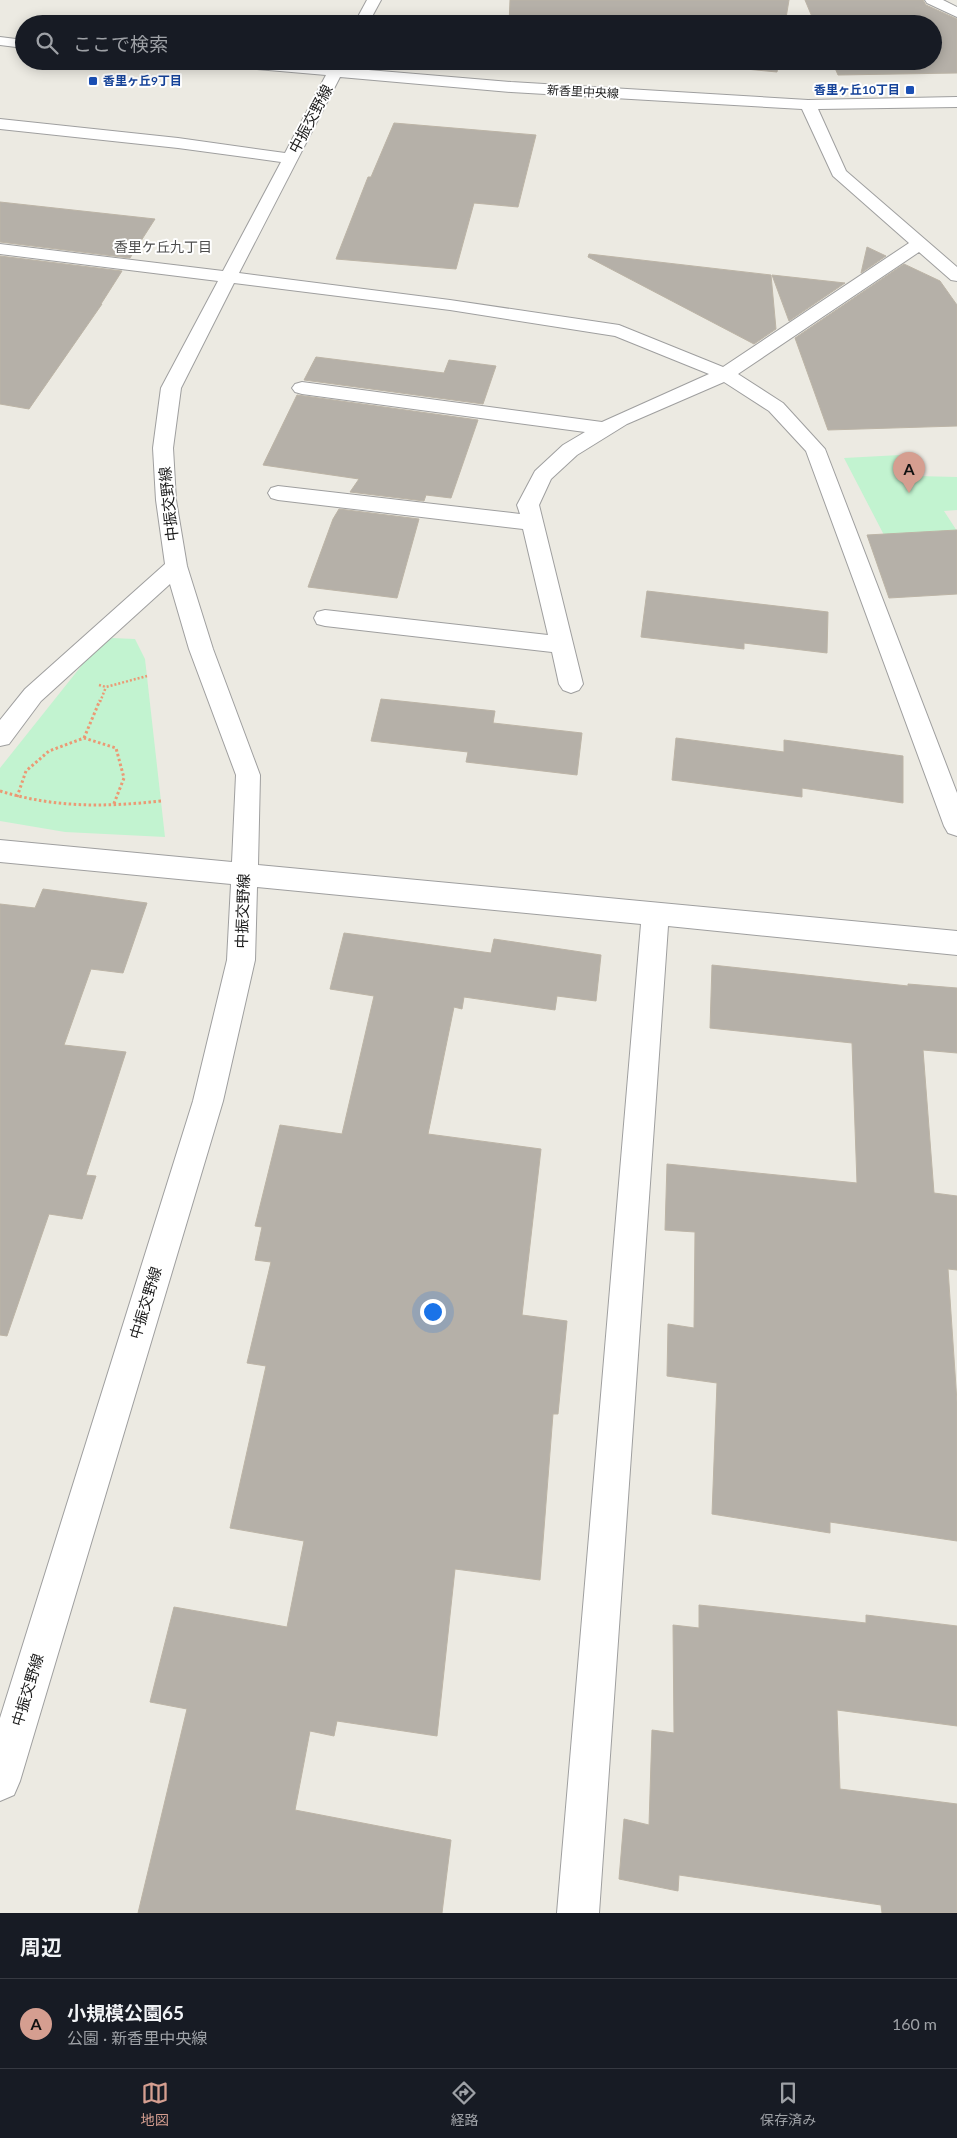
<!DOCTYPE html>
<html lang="ja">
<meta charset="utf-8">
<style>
body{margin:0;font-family:Lato,"Noto Sans JP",sans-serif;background:#242831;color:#f1f3f6}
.you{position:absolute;left:432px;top:1311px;width:18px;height:18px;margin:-12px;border:4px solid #fff;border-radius:50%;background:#1a73e8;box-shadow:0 0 0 8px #1a73e833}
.badge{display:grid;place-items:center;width:32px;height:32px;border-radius:50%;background:#d59e90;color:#111;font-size:16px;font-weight:700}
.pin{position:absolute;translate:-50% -41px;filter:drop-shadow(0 1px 2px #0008)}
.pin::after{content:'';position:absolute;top:26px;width:18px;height:15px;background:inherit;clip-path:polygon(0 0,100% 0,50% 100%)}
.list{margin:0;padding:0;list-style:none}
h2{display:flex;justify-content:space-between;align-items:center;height:65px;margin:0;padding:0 20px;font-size:21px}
h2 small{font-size:16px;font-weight:400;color:#9ea1a6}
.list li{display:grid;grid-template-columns:32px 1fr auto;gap:15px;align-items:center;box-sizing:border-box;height:90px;padding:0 20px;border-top:1px solid #363941}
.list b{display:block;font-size:19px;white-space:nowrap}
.list p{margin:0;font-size:16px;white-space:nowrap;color:#9ea1a6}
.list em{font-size:16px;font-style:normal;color:#9ea1a6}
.icon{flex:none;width:28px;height:28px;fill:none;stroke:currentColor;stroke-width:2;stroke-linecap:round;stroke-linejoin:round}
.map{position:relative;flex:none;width:957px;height:1913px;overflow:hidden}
.search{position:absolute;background:#171b24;box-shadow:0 2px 12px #0003;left:15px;right:15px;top:15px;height:55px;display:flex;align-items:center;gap:12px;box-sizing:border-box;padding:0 18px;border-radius:28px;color:#9ea1a6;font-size:19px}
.sheet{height:155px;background:#171b24}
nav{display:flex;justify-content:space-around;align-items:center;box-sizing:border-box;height:70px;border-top:1px solid #363941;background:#171b24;font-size:14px;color:#9ea1a6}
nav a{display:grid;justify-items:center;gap:2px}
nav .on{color:#d59e90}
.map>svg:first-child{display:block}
.park{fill:#c2f3d0}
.building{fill:#b5b0a8;stroke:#bcb4a6}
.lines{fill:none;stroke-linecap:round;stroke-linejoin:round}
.minor-casing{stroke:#9f9f9f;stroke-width:2}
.path-far1{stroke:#eb9974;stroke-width:2.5;stroke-dasharray:2 2;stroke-linecap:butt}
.path{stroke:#eb9974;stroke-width:3;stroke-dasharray:2.5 2.5;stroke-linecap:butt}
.minor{fill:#fff;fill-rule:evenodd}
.transit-dot{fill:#1a4fb4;stroke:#fff;stroke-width:2}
.labels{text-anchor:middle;stroke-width:4;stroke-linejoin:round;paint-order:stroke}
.far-transit-label{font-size:12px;font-weight:bold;fill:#164399;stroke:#fff;text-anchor:start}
.far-street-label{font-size:12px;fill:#1b1b1b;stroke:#fff}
.far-neighbourhood-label{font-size:14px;fill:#4e4e4e;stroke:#fff}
.street-label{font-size:15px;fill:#1b1b1b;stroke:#fff}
</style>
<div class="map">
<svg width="957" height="1913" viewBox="0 0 957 1913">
<rect width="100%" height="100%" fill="#eceae2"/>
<g class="park">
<path d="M900,455L918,476L957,477V510L944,511L957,531L884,535L844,458Z"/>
<path d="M112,638L135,639L145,659L165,837L65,832L0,821V768L90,655Z"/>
</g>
<g class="building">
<path d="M510,0H789L785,24H509Z"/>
<path d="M805,0H923L926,5L957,19V73L838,75L832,61H933V24H815Z"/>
<path d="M662,61H779L777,72Z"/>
<path d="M394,123L536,135L518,207L474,203L456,269L336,259L368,177H371Z"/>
<path d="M0,202L155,219L130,258L0,242Z"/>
<path d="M867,247L886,256L861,273Z"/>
<path d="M589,254L771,275L776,329L754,344L588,257Z"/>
<path d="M0,256L122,271L101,304H102L29,409L0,404Z"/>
<path d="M904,264L940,281L957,305V426L828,430L795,338Z"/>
<path d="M772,275L845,283L789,321Z"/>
<path d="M316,357L444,373L449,360L496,366L483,404L304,380Z"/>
<path d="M297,395L478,420L451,498L426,495L424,501L350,492L359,479L263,465Z"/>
<path d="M339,509L419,519L397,598L308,587L333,519Z"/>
<path d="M957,530V594L889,598L867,535Z"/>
<path d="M647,591L828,612L827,653L744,643V649L641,637Z"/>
<path d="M381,699L495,711L493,723L582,733L577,775L466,762L468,752L371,741Z"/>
<path d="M676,738L784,752V740L903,756V803L802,788V797L672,780Z"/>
<path d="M43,889L147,903L123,973L91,969L64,1045L126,1052L86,1175L96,1176L82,1219L49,1214L7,1336L0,1335V904L35,908Z"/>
<path d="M344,933L491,953L494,939L601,955L596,1001L557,996L555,1010L464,997L462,1009L454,1007L428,1134L541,1149L522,1315L567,1321L558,1414H553L540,1580L455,1569L437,1736L337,1721L334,1736L310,1731L295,1810L451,1840L442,1913H138L187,1709L150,1702L174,1607L287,1627L304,1541L230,1528L266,1366L247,1363L271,1262L255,1260L262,1227L255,1226L280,1125L342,1134L374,996L330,989Z"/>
<path d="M712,965L908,986V984L957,988V1053L923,1050L934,1193L957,1196V1270L948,1269L957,1402V1541L830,1522V1533L712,1514L717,1383L667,1376L668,1324L694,1328L695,1232L665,1230L667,1164L857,1183L852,1043L710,1028Z"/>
<path d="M699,1605L866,1623V1615L957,1626V1726L837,1710L840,1789L957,1804V1913H882L881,1905L679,1875L678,1891L619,1879L624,1819L649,1825L652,1730L674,1733L673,1625L699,1628Z"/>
</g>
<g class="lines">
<g class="minor-casing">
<g id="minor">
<path d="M367,0H381L368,24H354Z"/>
<path d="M925,0H943L957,7V17L927,3Z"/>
<path d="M0,37L24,40V48L0,45Z"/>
<path d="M203,61H264L331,67L334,61H348L345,68L511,82L808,100L957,97V107L818,109L846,171L957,267V281L951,280L919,252L738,374L783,403L825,449L957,793V836L948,833L944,826L806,451L769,411L724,382L627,424L577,455L551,479L539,505L583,684L579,690L571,693L563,690L559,684L552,652L325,626L317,624L314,618L317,612L325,610L548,635L523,529L278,500L271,498L268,493L271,488L278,486L520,514L517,505L535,471L563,445L585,432L302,394L295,392L292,388L295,384L302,382L602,422L709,374L615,336L450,310L234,283L181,388L173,448L176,500L187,566L213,649L260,775L258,865L957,931V955L668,926L599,1913H557L641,924L257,887L255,960L223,1101L20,1781L14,1795L0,1801V1718L193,1101L227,960L231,884L0,862V840L232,862L236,775L189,649L170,584L41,701L9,744L0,746V720L25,689L165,564L156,500L153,448L161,388L218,281L0,254V244L223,271L281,162L178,148L0,129V119L178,138L285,153L326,75L210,65ZM340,77L511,92L802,109L833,176L909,243L723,367L619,325L450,300L239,273Z"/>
</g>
</g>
<g class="path-far1">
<path d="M99,685L106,687L147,676"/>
<path d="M100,702L106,687"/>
</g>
<g class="path">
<path d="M84,738L100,700"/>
<path d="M0,791C56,808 104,807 162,801"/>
<path d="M17,797L26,771L49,751L84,738L116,748L124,778L113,806"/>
</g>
<use href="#minor" class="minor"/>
</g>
<g class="transit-dot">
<rect x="88" y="76" width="10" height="10" rx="2.5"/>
<rect x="905" y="85" width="10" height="10" rx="2.5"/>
</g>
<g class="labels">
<g class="far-transit-label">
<text x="103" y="85">香里ヶ丘9丁目</text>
<text x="900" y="94" text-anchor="end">香里ヶ丘10丁目</text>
</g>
<g class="far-street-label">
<text transform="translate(583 92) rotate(3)" y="4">新香里中央線</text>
</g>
<g class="far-neighbourhood-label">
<text x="163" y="252">香里ケ丘九丁目</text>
</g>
<g class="street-label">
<text transform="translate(311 119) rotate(-62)" y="5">中振交野線</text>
<text transform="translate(169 504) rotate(-96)" y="5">中振交野線</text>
<text transform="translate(243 911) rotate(-88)" y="5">中振交野線</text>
<text transform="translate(146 1303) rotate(-73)" y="5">中振交野線</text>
<text transform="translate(28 1690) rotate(-73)" y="5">中振交野線</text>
</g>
</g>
</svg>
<div class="you"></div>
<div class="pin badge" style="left:909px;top:493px">A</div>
<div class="search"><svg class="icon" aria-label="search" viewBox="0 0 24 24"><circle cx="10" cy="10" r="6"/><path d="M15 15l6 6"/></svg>ここで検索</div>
</div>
<section class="sheet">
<h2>周辺<small></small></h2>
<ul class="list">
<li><span class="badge">A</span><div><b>小規模公園65</b><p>公園 · 新香里中央線</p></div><em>160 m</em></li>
</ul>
</section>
<nav>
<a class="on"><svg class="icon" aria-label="map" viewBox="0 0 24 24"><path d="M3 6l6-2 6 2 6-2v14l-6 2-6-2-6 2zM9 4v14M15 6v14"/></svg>地図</a>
<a><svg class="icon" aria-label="directions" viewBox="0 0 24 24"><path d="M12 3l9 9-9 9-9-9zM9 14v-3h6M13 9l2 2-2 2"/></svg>経路</a>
<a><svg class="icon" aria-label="saved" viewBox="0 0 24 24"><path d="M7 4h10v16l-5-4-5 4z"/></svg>保存済み</a>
</nav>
